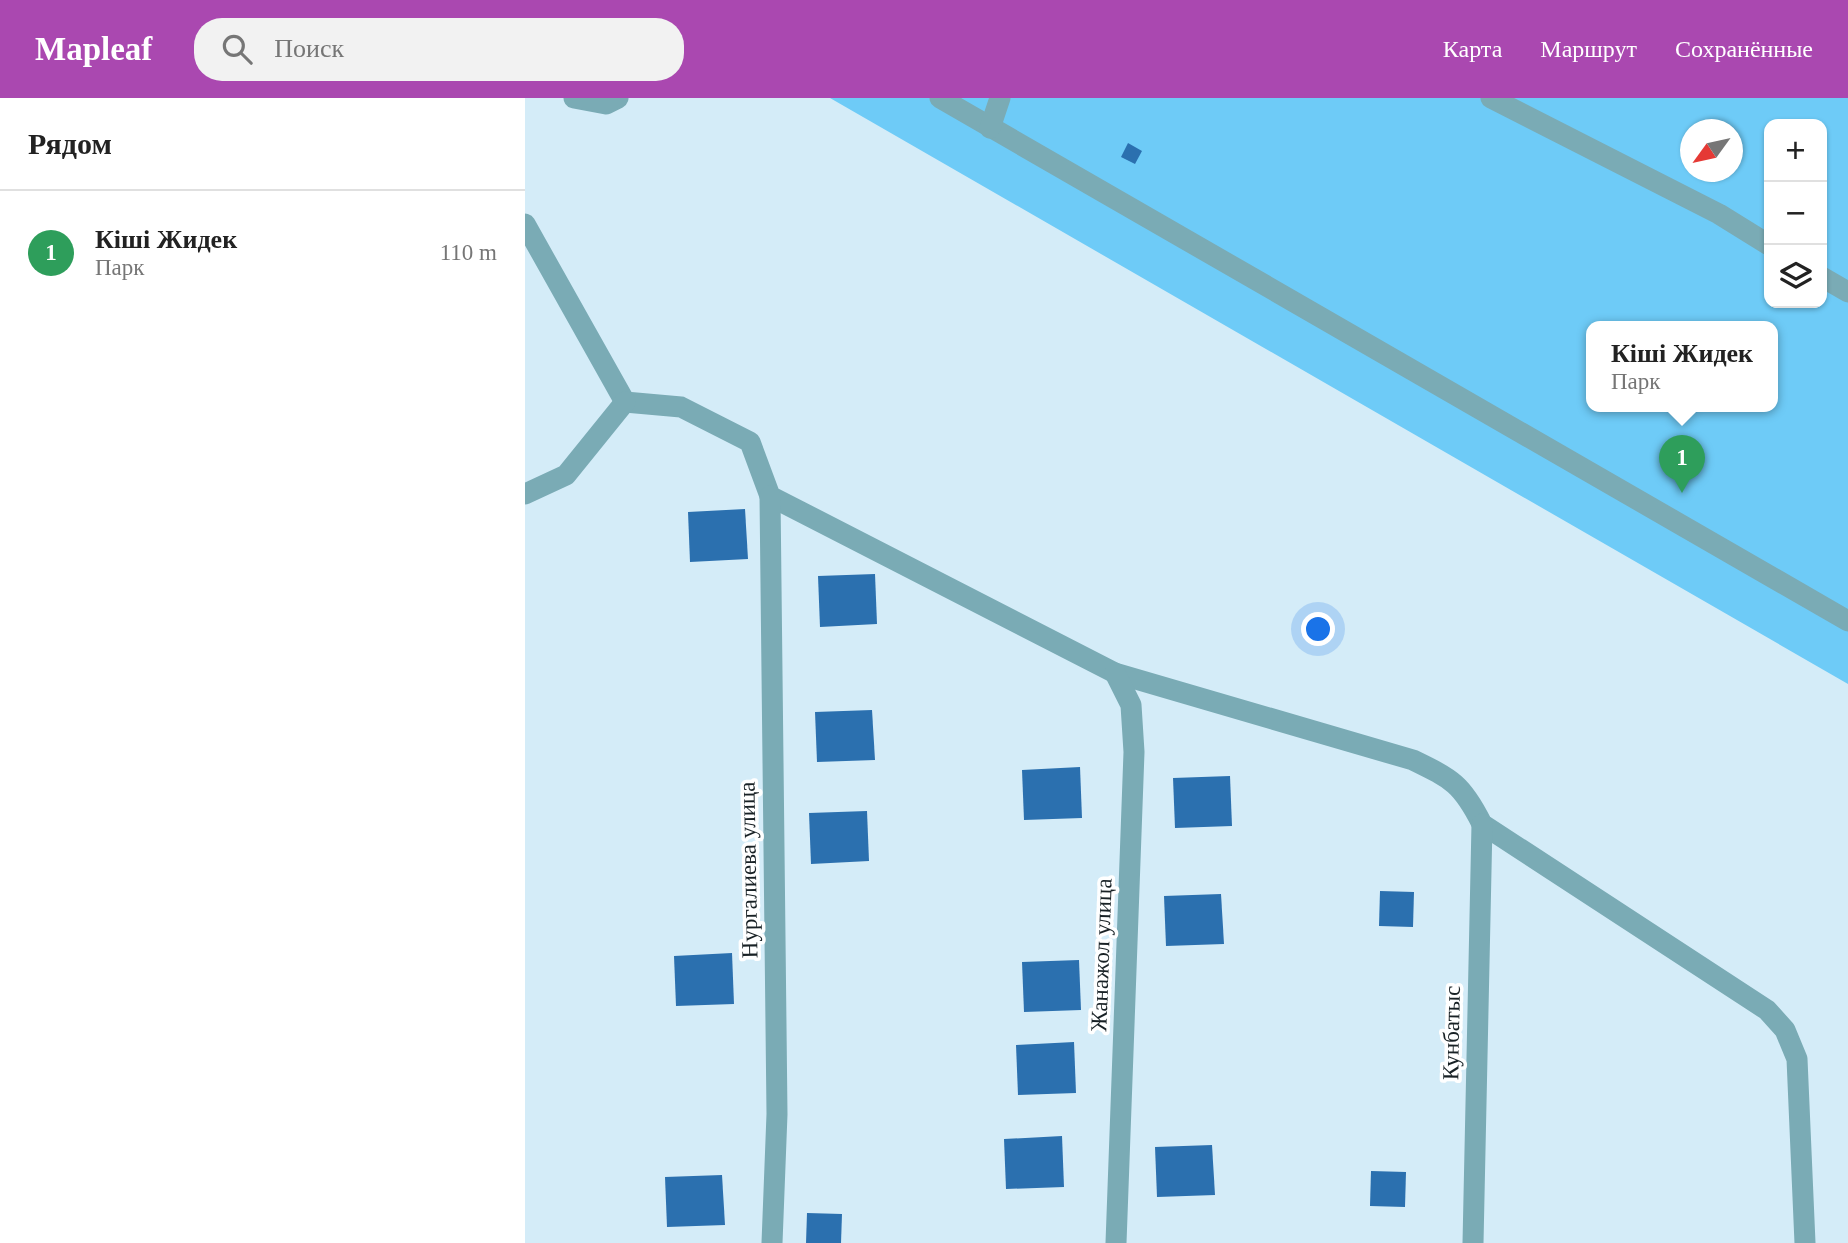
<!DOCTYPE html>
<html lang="ru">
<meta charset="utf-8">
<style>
body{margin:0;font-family:"Times New Roman",serif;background:#f2f2f2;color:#222}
.controls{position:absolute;right:21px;top:21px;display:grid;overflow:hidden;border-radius:14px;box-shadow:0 2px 5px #0004}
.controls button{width:63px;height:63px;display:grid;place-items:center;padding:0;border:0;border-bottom:2px solid #e0e0e0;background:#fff;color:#222;font:35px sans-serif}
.compass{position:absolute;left:1155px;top:21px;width:63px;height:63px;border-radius:50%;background:#fff;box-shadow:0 2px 5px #0004;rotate:237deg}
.you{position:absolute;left:794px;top:532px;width:24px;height:24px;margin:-18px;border:5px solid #fff;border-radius:50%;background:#1a73e8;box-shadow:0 0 0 10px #1a73e833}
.badge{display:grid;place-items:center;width:46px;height:46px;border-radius:50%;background:#aa48b0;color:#fff;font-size:23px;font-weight:700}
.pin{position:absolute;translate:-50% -58px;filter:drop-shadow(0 2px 4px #0008)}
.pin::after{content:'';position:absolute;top:37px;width:24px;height:21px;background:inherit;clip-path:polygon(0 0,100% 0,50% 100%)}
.popup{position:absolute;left:1061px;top:223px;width:192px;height:91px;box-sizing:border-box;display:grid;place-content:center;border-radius:14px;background:#fff;filter:drop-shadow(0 2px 5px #0005);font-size:23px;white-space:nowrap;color:#767676}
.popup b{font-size:26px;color:#222}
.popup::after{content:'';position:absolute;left:50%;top:100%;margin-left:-14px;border:14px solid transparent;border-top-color:#fff}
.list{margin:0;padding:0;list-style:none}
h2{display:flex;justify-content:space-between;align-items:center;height:91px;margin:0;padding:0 28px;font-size:30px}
h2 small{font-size:23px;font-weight:400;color:#767676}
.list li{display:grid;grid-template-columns:46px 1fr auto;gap:21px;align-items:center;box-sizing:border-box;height:126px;padding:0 28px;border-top:2px solid #e0e0e0}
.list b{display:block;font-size:26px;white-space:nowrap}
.list p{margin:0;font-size:23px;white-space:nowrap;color:#767676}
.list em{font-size:23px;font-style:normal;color:#767676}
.icon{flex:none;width:38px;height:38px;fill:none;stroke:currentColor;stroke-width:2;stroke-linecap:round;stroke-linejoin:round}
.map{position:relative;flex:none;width:1323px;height:1145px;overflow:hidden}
header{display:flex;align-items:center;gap:42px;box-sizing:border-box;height:98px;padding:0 35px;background:#aa48b0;color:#fff}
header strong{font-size:33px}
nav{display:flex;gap:38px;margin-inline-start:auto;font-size:24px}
.search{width:490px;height:63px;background:#f2f2f2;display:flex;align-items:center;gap:18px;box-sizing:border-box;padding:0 24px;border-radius:28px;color:#767676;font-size:26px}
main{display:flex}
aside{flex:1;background:#fff}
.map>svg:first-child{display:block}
.green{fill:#6ecbf7;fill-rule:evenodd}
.building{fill:#2b70af}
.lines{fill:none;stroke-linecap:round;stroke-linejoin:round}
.minor{stroke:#7aabb5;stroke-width:21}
.labels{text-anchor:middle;stroke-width:7;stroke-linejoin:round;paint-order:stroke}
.street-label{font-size:23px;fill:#182125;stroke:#fff}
</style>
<header>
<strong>Mapleaf</strong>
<div class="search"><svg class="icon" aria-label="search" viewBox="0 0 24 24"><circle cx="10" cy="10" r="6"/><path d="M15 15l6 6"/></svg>Поиск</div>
<nav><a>Карта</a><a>Маршрут</a><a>Сохранённые</a></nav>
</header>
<main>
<aside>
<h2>Рядом<small></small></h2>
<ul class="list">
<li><span class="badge" style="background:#2e9e5b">1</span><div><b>Кіші Жидек</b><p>Парк</p></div><em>110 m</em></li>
</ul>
</aside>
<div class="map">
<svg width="1323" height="1145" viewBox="0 0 1323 1145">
<rect width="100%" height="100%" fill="#d4ecf8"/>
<path class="green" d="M305,0H1323V586ZM1244,26H1297V205H1244ZM1166,32H1208V74H1166ZM1066,229H1248V309H1066Z"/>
<g class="building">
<path d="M603,45L617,53L610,66L596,59Z"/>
<path d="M220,411L223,461L165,464L163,414Z"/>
<path d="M350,476L352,526L295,529L293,478Z"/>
<path d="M347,612L350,662L292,664L290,614Z"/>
<path d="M555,669L557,720L499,722L497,672Z"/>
<path d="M705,678L707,728L650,730L648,680Z"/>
<path d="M342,713L344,763L286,766L284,715Z"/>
<path d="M855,793L889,794L888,829L854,828Z"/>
<path d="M696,796L699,846L641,848L639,798Z"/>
<path d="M207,855L209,906L151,908L149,858Z"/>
<path d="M554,862L556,912L499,914L497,864Z"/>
<path d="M549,944L551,995L493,997L491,947Z"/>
<path d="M537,1038L539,1089L481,1091L479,1041Z"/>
<path d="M687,1047L690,1097L632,1099L630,1049Z"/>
<path d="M846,1073L881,1074L880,1109L845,1108Z"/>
<path d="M197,1077L200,1127L142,1129L140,1079Z"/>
<path d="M282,1115L317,1116L316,1145H281Z"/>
</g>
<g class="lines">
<g class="minor">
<path d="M49,0L81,6L93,0"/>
<path d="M415,0L1323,523"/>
<path d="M966,0L1194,116L1244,147"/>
<path d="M465,30L475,0"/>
<path d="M0,126L100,304L156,309L225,344L245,398L590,575L888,662C927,681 937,686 957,726L1242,912L1260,932L1272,961L1280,1145"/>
<path d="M1297,179L1323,194"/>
<path d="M0,396L41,377L100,304"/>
<path d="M245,398L252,1016L247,1145"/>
<path d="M590,575L606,607L609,654L591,1145"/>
<path d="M948,1145L957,726"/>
</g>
</g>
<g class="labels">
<g class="street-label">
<text transform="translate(223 772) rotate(-91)" y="8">Нургалиева улица</text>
<text transform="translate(576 857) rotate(-88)" y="8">Жанажол улица</text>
<text transform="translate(926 935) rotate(-89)" y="8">Кунбатыс</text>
</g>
</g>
</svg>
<div class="controls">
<button>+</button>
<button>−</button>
<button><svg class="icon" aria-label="layers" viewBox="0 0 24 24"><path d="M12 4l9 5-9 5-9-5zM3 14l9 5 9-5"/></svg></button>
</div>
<svg class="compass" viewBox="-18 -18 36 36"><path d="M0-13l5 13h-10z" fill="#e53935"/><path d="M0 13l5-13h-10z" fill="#767676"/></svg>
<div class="you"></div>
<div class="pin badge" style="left:1157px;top:395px;background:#2e9e5b">1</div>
<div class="popup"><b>Кіші Жидек</b>Парк</div>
</div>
</main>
